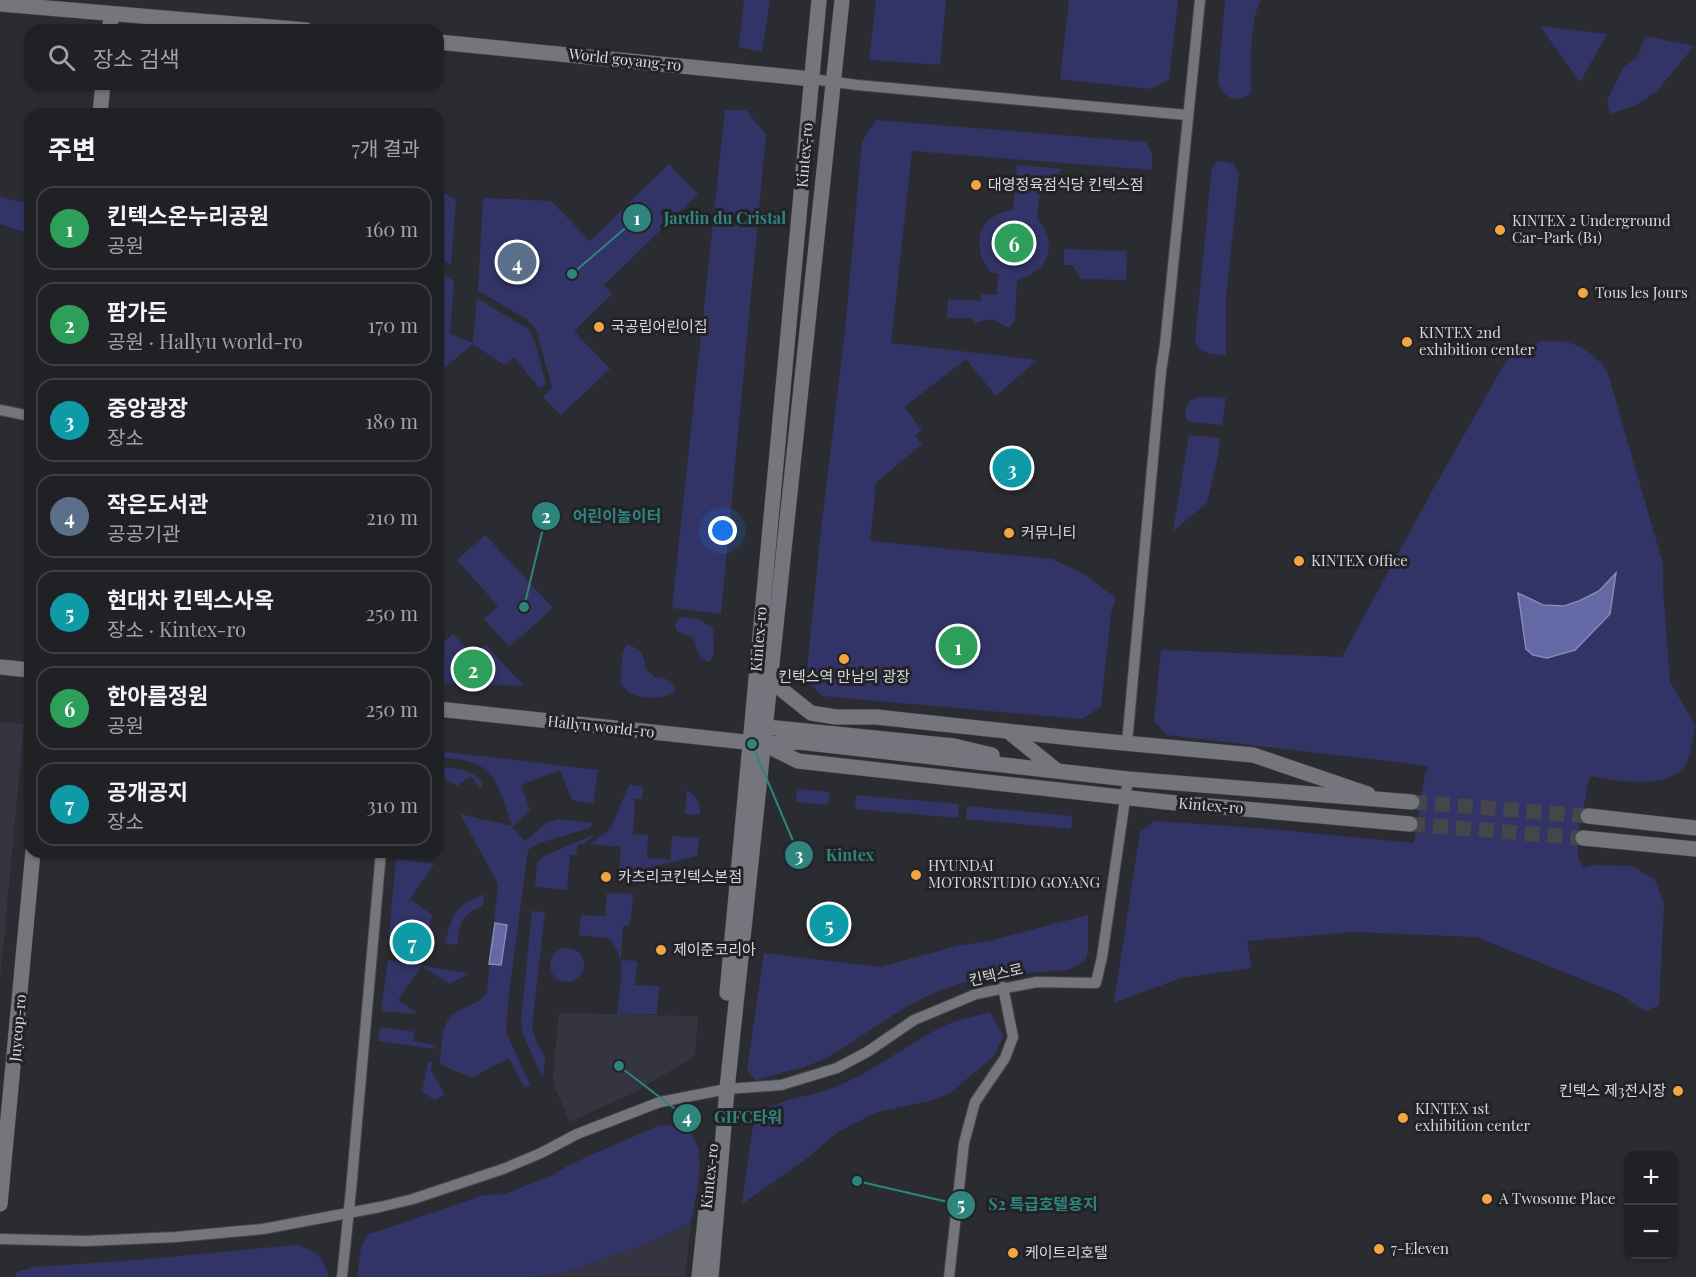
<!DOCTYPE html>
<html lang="ko">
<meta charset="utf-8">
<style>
body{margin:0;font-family:"Playfair Display","Noto Sans KR",serif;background:#2d2e32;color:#f1f3f6}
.controls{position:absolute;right:18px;bottom:18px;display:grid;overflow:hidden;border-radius:12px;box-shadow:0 2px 4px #0004}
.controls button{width:54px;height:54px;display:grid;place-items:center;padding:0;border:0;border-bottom:2px solid #3d3e42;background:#202125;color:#f1f3f6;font:30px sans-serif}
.you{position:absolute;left:723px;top:531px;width:21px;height:21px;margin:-15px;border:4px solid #fff;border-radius:50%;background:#1a73e8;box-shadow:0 0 0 9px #1a73e833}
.badge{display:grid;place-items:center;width:39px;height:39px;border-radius:50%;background:#f2a541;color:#fff;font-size:20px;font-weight:700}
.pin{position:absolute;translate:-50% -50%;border:3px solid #fff;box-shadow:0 2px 6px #0006}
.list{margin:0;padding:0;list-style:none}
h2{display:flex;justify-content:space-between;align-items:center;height:78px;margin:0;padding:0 24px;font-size:26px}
h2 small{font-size:20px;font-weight:400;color:#a2a3a7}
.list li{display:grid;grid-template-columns:39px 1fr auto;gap:18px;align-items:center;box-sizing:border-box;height:84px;margin:0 12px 12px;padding:0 12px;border:2px solid #3d3e42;border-radius:18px}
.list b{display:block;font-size:22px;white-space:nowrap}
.list p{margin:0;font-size:20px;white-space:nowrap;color:#a2a3a7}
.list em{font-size:20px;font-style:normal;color:#a2a3a7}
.icon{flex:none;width:33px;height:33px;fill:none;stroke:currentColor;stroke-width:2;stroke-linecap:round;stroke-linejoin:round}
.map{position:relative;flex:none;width:1696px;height:1277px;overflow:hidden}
.search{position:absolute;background:#202125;box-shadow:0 2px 4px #0004;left:24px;top:24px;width:420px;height:66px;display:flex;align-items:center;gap:15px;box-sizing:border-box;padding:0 21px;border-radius:18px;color:#a2a3a7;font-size:22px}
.panel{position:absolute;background:#202125;box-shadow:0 2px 4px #0004;left:24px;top:108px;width:420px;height:750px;border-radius:18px}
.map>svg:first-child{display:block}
.built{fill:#343541}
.green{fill:#323467}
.water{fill:#6468a4;stroke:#868ab4;stroke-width:1.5}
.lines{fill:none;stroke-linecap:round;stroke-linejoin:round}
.secondary-tunnel{stroke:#45464a;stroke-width:15;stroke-dasharray:15 8;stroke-linecap:butt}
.street-casing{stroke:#47474b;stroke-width:12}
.secondary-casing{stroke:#47474b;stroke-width:16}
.street{stroke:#75767d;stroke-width:10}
.secondary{stroke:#75767d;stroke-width:15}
.poi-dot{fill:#f2a541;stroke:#222227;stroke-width:2}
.labels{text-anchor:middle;stroke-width:6;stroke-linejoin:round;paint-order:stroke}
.street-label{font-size:15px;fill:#d7d8db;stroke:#222227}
.poi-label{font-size:15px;fill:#d7d8db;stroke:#222227;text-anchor:start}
.leader{fill:none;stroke:#2d857e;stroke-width:2}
.callout-dot{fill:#2d857e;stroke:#222227;stroke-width:2}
.mark-label{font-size:18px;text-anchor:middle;font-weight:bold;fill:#fff}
.callout-label{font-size:16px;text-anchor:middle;font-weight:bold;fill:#2d857e;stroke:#222227;stroke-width:6;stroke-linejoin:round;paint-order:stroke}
</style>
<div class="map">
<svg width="1696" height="1277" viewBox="0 0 1696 1277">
<rect width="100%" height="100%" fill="#2b2c31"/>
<g class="built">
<path d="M0,722L24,724L0,981Z"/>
<path d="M559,1013L698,1016L695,1054L687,1061L633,1093L570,1122L555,1088L553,1076Z"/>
<path d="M691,1222L685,1277H533L567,1272L659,1239Z"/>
</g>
<g class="green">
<path d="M744,0H770L762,52L739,47Z"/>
<path d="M876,0H946L940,65L869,60Z"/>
<path d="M1069,0H1178L1169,79L1152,89L1060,79Z"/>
<path d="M1225,0H1261C1248,24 1252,64 1251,92C1240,105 1223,98 1218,83Z"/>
<path d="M1540,26L1607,34L1580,82Z"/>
<path d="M1645,36L1694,46L1657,91L1637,105L1610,114L1607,101L1623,68L1638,56Z"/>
<path d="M725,110H746L766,135L721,614L672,608Z"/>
<path d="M876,120L1146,142L1152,153V170L912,151L891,343L1037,360L996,396L966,359L904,407L922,430L915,435L922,444L876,483L870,541L1052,559L1084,574L1116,598L1111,614L1101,707L1081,719L822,696L806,679L820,538L845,332L862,141Z"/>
<path d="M1222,161L1234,164L1239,173L1226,298V356C1212,354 1199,354 1195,339L1212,167L1217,162Z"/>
<path d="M669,164L698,194L604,285L612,294L574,331L610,369L561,415L543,397L552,387L536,330L527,319L478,291L483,198L551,201L590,241Z"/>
<path d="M1017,165L1063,169C1039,187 1040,188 1037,218C1059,245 1049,271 1017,280L1015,320L1009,328L992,319L975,323L972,318H947L948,299L981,301V294L997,295L998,274L991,273C970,247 977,214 1013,210Z"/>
<path d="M438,189L456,200L451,265L438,256Z"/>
<path d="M0,197L30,204V234L0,224Z"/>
<path d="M1064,249L1127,251L1126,280L1082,279L1072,265H1064Z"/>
<path d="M438,272L454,281L450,334L473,343L477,298L528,329L534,339L546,384L540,389L514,357L504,365L473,344L438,373V314L442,311L438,306Z"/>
<path d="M1542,341C1573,339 1587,347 1607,370L1663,564V589L1670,682L1695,725C1693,736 1692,751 1687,762C1673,790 1617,782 1592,776L1588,781C1587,804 1569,848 1583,868L1594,865L1632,866L1655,880L1664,904L1659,1006L1645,1011L1621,995L1476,937L1353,932L1247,941L1252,968L1181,978L1114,1003L1140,832L1154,821L1256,828L1414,843L1425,773L1429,766L1167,735L1154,721L1161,650L1342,657L1431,493L1505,363L1520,348Z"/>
<path d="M1200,397L1226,398L1222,425L1189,422L1185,416C1186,406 1188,399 1200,397Z"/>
<path d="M1189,435L1220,438L1218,456L1207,503L1173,531Z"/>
<path d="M485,535L553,608L509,647L484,619L498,606L457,560Z"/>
<path d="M681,617L698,619L713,628L714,653L710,662L701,659C691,638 701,639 677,632L675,624Z"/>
<path d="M453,634L474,656L486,645L524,686L438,683V647Z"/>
<path d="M627,645C642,648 645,656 646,670L656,678C664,676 670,681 675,688V691C663,701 631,700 623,686C619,680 621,669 622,662C622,655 622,650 627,645Z"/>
<path d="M438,751L598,770L593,804L572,800L560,770L521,785L530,810L512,827L525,841L548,822L559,819L592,823L590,828L539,843L528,850L509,993L506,1032L531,1087H524L509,1058L471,1078L440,1064C441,1052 441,1033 447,1022C455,1005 480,1008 487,992L498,884L460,814L512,826C495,776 496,761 438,757Z"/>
<path d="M438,766C453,769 477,768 483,786L480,789L471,776L457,786L438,774Z"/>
<path d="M629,785L643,787L642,799H635L633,834L648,835L647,858L670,860L672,836L699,838L697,856L635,871L619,870L621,847L591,844L611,828Z"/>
<path d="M797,789L830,792L828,805L796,802Z"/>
<path d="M687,790C698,796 700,804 700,815L685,814Z"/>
<path d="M856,795L959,804L958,818L855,809Z"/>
<path d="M967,806L1072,816L1071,829L966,819Z"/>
<path d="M595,834L584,844H578L576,855H570L567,890L535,887L537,863L542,857Z"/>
<path d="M396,859L434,864L410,899L432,915L426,941L389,936Z"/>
<path d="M607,893L633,894L630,926H623L621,960L637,961L635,985L659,986L657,1014H617C619,990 630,954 607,938L579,935L581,915L605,916Z"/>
<path d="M484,894L483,906C459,915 462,921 457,945L445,943C454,910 453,909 484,894Z"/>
<path d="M532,911L545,912L532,1027L536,1041L545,1057L543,1079L523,1034L521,1022Z"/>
<path d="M1088,915V951L1085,961L1068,970C1030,973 975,975 941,990C901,1006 867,1034 830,1056C807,1069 781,1072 756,1080L747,1070L764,953L880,967L957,946L989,941Z"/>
<circle cx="567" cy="965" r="17"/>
<path d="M388,960L470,974L449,984L422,966L398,1000L418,1014L381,1011Z"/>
<path d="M990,1012L1003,1036L994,1056L950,1093L934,1100L878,1112L839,1131L806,1159L742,1204L753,1124C767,1100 798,1099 821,1092C864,1079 899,1049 938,1029C954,1020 973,1017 990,1012Z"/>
<path d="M380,1027L415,1032L413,1041L436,1045L435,1049L378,1041Z"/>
<path d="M428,1062L432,1063L431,1071L445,1094L435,1100L422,1092Z"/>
<path d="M660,1125C669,1126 680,1126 688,1132C710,1148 695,1198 691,1222L656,1240L567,1272L533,1277H357L361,1248L367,1235L484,1195L505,1194L551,1176L571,1164Z"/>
<path d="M295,1245C312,1248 326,1258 328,1277H15L17,1272L34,1267L125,1261Z"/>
</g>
<g class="water">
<path d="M1616,573L1610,614L1575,650L1547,658L1533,655L1526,649L1518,593L1543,605L1564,606L1579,601L1599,591Z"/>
<path d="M495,923L507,925L501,965L489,964Z"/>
</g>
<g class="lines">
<g class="secondary-tunnel">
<path d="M1412,802L1588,816"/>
<path d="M1410,824L1583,838"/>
</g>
<g class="street-casing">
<g id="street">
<path d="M812,79L857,85L1187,115"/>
<path d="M0,410L30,416"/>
<path d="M1127,743L1161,371L1165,345L1200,0"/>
<path d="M0,1239L86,1241L176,1237L263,1229L380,1207L413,1199L503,1169L541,1153L577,1134L660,1102L727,1089L781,1085L837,1068L867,1052L914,1020L976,994L1037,982L1096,983L1102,957L1128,779"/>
<path d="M342,1277L351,1190L381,852"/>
<path d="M949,1277L964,1143L975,1102L1005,1058L1013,1037L1003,987"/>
</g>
</g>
<g class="secondary-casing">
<g id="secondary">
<path d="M0,4L306,30"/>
<path d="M109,30L112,14"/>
<path d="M438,42L812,79"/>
<path d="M100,114L103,84"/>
<path d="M0,667L30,670"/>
<path d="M771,681L811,713L836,717H876L1081,739L1253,755L1368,794"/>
<path d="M438,709L764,744L799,742L1128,779L1412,802"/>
<path d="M766,727L954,746L992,755"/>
<path d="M1009,732L1056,770"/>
<path d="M764,744L798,761L1166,802L1410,824"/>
<path d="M1588,816L1696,828"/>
<path d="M1583,838L1696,849"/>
<path d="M727,993L819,0"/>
<path d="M0,1204L33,852"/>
<path d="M699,1277L706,1211"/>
<path d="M711,1277L727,1089L842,0"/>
</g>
</g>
<use href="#street" class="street"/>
<use href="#secondary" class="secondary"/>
</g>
<g class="poi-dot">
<circle cx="976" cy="185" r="6"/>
<circle cx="1500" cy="230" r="6"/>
<circle cx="1583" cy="293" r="6"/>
<circle cx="599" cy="327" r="6"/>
<circle cx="1407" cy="342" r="6"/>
<circle cx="1009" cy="533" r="6"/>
<circle cx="1299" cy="561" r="6"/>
<circle cx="844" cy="659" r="6"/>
<circle cx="916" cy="875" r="6"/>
<circle cx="606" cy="877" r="6"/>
<circle cx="661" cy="950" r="6"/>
<circle cx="1678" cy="1091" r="6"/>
<circle cx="1403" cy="1118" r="6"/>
<circle cx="1487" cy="1199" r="6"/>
<circle cx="1379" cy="1249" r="6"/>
<circle cx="1013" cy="1253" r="6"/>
</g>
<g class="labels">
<g class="street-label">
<text transform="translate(625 60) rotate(6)" y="5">World goyang-ro</text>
<text transform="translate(805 155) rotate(-85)" y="5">Kintex-ro</text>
<text transform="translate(759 639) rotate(-85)" y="5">Kintex-ro</text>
<text transform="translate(601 727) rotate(6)" y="5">Hallyu world-ro</text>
<text transform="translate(1211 806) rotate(5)" y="5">Kintex-ro</text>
<text transform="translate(996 975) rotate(-13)" y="5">킨텍스로</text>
<text transform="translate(18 1028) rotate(-85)" y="5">Juyeop-ro</text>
<text transform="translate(710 1176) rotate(-84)" y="5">Kintex-ro</text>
</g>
<g class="poi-label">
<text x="988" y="190">대영정육점식당 킨텍스점</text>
<text x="1512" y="226">KINTEX 2 Underground<tspan x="1512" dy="17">Car-Park (B1)</tspan></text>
<text x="1595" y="298">Tous les Jours</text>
<text x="611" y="332">국공립어린이집</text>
<text x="1419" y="338">KINTEX 2nd<tspan x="1419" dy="17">exhibition center</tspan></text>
<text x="1021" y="538">커뮤니티</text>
<text x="1311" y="566">KINTEX Office</text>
<text x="844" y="682" text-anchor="middle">킨텍스역 만남의 광장</text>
<text x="928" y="871">HYUNDAI<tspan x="928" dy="17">MOTORSTUDIO GOYANG</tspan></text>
<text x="618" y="882">카츠리코킨텍스본점</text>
<text x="673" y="955">제이준코리아</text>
<text x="1666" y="1096" text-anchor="end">킨텍스 제3전시장</text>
<text x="1415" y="1114">KINTEX 1st<tspan x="1415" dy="17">exhibition center</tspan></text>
<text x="1499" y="1204">A Twosome Place</text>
<text x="1391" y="1254">7-Eleven</text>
<text x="1025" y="1258">케이트리호텔</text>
</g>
</g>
<path class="leader" d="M572 274L637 218M524 607L546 516M752 744L799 855M619 1066L687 1118M857 1181L961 1205"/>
<g class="callout-dot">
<circle cx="572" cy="274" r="6"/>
<circle cx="524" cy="607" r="6"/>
<circle cx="752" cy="744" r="6"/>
<circle cx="619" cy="1066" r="6"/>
<circle cx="857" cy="1181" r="6"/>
<circle cx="637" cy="218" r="15"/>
<circle cx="546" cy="516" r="15"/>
<circle cx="799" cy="855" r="15"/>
<circle cx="687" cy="1118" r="15"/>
<circle cx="961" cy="1205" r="15"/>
</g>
<g class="mark-label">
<text x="637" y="225">1</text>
<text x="546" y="523">2</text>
<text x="799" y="862">3</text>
<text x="687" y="1124">4</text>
<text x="961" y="1211">5</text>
</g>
<g class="callout-label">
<text x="725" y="224">Jardin du Cristal</text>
<text x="617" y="522">어린이놀이터</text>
<text x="850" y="861">Kintex</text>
<text x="748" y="1123">GIFC타워</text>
<text x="1043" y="1210">S2 특급호텔용지</text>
</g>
</svg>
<div class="controls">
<button>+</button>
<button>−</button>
</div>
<div class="you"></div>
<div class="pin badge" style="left:958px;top:646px;background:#2e9e5b">1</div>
<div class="pin badge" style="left:473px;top:669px;background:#2e9e5b">2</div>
<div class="pin badge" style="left:1012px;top:468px;background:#0f9aa8">3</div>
<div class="pin badge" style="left:517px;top:262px;background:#5c6f8a">4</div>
<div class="pin badge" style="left:829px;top:924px;background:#0f9aa8">5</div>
<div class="pin badge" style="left:1014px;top:243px;background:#2e9e5b">6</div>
<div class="pin badge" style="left:412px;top:942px;background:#0f9aa8">7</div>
<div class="search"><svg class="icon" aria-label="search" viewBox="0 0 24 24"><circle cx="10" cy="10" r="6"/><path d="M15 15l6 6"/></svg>장소 검색</div>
<section class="panel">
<h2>주변<small>7개 결과</small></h2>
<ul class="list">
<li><span class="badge" style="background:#2e9e5b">1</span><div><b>킨텍스온누리공원</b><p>공원</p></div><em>160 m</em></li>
<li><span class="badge" style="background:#2e9e5b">2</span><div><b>팜가든</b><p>공원 · Hallyu world-ro</p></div><em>170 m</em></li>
<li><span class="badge" style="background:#0f9aa8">3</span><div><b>중앙광장</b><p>장소</p></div><em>180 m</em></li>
<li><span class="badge" style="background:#5c6f8a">4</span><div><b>작은도서관</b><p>공공기관</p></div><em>210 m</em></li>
<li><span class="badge" style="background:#0f9aa8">5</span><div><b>현대차 킨텍스사옥</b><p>장소 · Kintex-ro</p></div><em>250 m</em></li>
<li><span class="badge" style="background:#2e9e5b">6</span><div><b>한아름정원</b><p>공원</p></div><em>250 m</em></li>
<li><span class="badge" style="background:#0f9aa8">7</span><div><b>공개공지</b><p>장소</p></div><em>310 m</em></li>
</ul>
</section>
</div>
